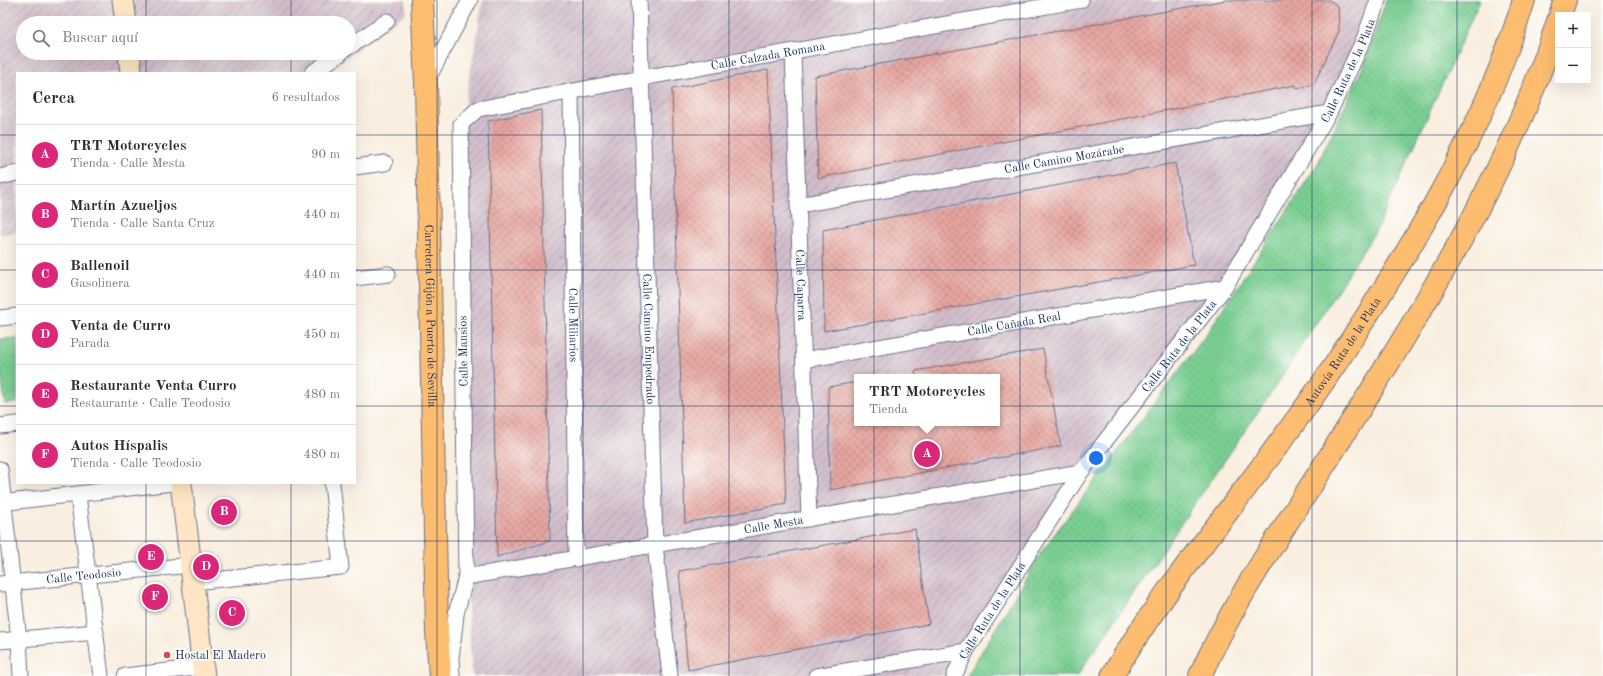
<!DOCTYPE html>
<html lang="es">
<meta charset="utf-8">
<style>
body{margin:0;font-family:"Old Standard TT",serif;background:#f7f7f7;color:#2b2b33}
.controls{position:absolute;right:12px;top:12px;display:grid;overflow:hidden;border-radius:0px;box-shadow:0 4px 16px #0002}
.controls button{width:36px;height:36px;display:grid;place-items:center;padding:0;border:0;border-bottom:1px solid #e1e1e2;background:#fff;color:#2b2b33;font:20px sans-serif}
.you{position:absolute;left:1096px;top:458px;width:14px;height:14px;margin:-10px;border:3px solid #fff;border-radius:50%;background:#1a73e8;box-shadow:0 0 0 6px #1a73e833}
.badge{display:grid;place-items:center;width:26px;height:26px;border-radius:50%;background:#db2777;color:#fff;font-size:13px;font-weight:700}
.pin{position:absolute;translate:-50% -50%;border:2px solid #fff;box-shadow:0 1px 4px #0006}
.popup{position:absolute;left:854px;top:374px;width:146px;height:52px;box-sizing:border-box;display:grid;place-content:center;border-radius:0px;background:#fff;filter:drop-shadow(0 1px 3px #0005);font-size:13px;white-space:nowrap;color:#7c7c81}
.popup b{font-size:15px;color:#2b2b33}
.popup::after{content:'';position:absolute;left:50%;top:100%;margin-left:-8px;border:8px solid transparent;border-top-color:#fff}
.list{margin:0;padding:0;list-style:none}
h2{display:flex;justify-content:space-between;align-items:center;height:52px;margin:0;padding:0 16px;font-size:17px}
h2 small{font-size:13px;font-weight:400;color:#7c7c81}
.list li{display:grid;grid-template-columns:26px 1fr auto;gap:12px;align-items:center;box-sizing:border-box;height:60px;padding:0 16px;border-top:1px solid #e1e1e2}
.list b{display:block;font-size:15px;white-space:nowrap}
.list p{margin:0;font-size:13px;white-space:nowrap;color:#7c7c81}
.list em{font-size:13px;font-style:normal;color:#7c7c81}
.icon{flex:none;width:22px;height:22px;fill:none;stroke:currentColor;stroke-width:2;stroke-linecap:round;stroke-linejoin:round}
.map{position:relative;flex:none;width:1603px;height:676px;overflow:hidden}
.search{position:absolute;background:#fff;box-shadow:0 4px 16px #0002;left:16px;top:16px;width:340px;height:44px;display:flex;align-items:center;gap:10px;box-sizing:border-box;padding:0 14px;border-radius:22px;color:#7c7c81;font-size:15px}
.panel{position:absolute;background:#fff;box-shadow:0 4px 16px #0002;left:16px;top:72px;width:340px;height:412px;border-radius:0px}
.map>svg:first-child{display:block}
.industrial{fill:url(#industrial-furrows);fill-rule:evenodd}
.grass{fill:url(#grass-dots);stroke:#4a7e78}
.building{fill:url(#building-cross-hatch)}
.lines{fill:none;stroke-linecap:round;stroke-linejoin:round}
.minor-casing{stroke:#69728b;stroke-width:17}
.secondary-casing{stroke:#69728b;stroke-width:23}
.trunk-casing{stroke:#69728b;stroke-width:24}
.motorway-casing{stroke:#69728b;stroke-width:24}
.minor{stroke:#fff;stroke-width:15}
.secondary{stroke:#fee5c5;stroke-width:21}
.trunk{stroke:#fcbd6f;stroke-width:22}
.motorway{stroke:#fcbd6f;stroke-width:22}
.grid{fill:none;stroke:#1b2f5e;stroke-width:1;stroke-opacity:0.55}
.poi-dot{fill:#d1495b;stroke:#fdfcf7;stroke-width:1.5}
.labels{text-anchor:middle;stroke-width:3.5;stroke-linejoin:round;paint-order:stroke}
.street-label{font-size:12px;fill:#1b2f5e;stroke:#fdfcf7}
.poi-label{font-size:12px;fill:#1b2f5e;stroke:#fdfcf7;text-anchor:start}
</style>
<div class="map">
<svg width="1603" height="676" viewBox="0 0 1603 676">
<defs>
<pattern id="industrial-furrows" width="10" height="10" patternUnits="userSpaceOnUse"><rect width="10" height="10" fill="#d1bdca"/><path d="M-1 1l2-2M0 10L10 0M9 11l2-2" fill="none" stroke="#a99aa7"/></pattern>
<pattern id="grass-dots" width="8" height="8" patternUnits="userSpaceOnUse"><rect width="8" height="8" fill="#79ce92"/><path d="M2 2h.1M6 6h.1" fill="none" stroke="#68b180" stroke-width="1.8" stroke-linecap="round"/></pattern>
<pattern id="building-cross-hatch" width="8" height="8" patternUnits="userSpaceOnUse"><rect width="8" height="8" fill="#e8a6a0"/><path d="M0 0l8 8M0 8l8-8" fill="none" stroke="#bb8886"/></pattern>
</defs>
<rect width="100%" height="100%" fill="#fdfcf7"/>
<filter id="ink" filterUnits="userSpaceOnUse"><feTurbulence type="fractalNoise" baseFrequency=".025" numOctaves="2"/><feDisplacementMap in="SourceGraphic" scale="8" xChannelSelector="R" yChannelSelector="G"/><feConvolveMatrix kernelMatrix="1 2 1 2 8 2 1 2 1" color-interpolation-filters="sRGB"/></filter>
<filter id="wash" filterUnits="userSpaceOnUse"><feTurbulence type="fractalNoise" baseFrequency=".012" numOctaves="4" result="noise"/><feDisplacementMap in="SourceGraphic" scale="16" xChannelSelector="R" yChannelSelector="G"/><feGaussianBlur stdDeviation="0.9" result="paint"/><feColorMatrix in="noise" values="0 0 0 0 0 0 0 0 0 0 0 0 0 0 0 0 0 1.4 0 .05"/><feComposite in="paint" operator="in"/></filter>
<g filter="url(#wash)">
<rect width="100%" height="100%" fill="#f9eedf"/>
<g class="industrial">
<path d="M0,0H406V13L326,73H17V232L0,235ZM23,23H349V53H23Z"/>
<path d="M483,0H1374L1329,113L1225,287L1081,473L954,676H472L466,577L461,124ZM857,377H997V423H857Z"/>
</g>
<g class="grass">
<path d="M1386,0H1480L1377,229L1275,387L1077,676H967L1044,548L1206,335L1317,165L1365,63Z"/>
<path d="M17,338V403L5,404L0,366V339Z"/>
</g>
<g id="blocks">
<g class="building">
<path d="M1226,0H1329L1338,6L1339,31L1314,84L1297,89L1296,85L818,178L815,76Z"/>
<path d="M768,70L786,504L685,523L672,89Z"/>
<path d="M541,110L550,541L497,557L488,121Z"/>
<path d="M1175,163L1194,265L824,331L823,230Z"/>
<path d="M1043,349L1061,446L830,490L828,387L857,382V423H997V377H916L915,371Z"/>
<path d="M915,529L929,624L688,670L679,571Z"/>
</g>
</g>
</g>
<g filter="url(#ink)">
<use href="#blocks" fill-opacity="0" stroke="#69728b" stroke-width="1"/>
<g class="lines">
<g class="minor-casing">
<g id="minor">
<path id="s1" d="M639,0L655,545L670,676"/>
<path d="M349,47L387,21"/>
<path id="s2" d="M793,51L809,519"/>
<path d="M312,73L341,53"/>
<path d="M426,82L470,0"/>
<path id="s3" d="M571,91L576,559"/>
<path d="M355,167L385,163"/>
<path d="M0,177L17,173"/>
<path id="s4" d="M798,205L1329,113"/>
<path d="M355,278L388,274"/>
<path d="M0,318L17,316"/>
<path id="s5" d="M804,360L1225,287"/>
<path d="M0,426L17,424"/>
<path d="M0,469L19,640L21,676"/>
<path d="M78,495L101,676"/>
<path d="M0,503L172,483"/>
<path id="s6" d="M466,577L1081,472"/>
<path d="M193,582L341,567L332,483"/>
<path id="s7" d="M0,584L191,565"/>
<path d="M0,641L96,632"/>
<path d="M125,676L203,667"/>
<path id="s8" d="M452,676L451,659L456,614L466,577L461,124L478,109L642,78L1081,0"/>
<path d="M816,676L966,651"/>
<path id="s9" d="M954,676L966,651L1081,472L1225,287L1329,113L1364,39L1378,0"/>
</g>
</g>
<g class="secondary-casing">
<g id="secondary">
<path d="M123,0L126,23"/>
<path d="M129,53L131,73"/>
<path d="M181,483L204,676"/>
</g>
</g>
<g class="trunk-casing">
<g id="trunk">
<path id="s10" d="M422,0L426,83L437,632L440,676"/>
</g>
</g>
<g class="motorway-casing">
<g id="motorway">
<path d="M1560,15L1565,0"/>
<path id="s11" d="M1112,676C1164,587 1234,507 1294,423C1326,380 1355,335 1383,290C1441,199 1492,104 1524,0"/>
<path d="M1200,676C1234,600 1283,530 1328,459C1416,320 1507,179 1558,21"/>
</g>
</g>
<use href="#minor" class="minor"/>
<use href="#secondary" class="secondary"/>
<use href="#trunk" class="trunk"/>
<use href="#motorway" class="motorway"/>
</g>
</g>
<path class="grid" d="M146,0V23M291,0V23M437,0V676M583,0V676M729,0V676M874,0V676M1020,0V676M1166,0V676M1312,0V676M1457,0V676M146,53V73M291,53V73M0,135H17M355,135H1603M0,270H17M355,270H1603M0,406H17M355,406H1603M146,483V676M291,483V676M0,541H1603"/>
<circle class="poi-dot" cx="167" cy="655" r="4"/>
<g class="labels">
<g class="street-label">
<text dy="4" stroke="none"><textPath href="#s8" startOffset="871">Calle Calzada Romana</textPath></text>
<text dy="4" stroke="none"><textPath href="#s9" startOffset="724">Calle Ruta de la Plata</textPath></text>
<text dy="4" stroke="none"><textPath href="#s4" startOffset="270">Calle Camino Mozárabe</textPath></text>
<text dy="4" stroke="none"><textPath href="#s2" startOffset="234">Calle Caparra</textPath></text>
<text dy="4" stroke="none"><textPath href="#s10" startOffset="316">Carretera Gijón a Puerto de Sevilla</textPath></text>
<text dy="4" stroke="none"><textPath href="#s5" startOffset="213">Calle Cañada Real</textPath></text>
<text dy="4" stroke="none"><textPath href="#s3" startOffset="234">Calle Miliarios</textPath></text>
<text dy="4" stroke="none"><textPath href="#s1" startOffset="339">Calle Camino Empedrado</textPath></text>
<text dy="4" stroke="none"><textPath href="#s9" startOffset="400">Calle Ruta de la Plata</textPath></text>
<text transform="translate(463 351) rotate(-91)" y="4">Calle Mansios</text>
<text dy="4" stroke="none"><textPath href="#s11" startOffset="398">Autovía Ruta de la Plata</textPath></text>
<text dy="4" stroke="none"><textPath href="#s6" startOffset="312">Calle Mesta</textPath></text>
<text dy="4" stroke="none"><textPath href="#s7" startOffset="84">Calle Teodosio</textPath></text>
<text dy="4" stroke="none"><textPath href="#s9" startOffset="76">Calle Ruta de la Plata</textPath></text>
</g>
<g class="poi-label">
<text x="175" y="659">Hostal El Madero</text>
</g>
</g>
</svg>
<div class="controls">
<button>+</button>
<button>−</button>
</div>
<div class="you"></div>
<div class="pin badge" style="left:927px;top:454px">A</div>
<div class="popup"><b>TRT Motorcycles</b>Tienda</div>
<div class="pin badge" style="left:224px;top:512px">B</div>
<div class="pin badge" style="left:232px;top:613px">C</div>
<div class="pin badge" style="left:206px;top:567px">D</div>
<div class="pin badge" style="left:151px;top:557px">E</div>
<div class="pin badge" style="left:155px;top:597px">F</div>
<div class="search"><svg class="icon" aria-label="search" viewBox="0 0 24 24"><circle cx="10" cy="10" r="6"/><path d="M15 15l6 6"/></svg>Buscar aquí</div>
<section class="panel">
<h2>Cerca<small>6 resultados</small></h2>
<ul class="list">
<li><span class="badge">A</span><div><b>TRT Motorcycles</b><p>Tienda · Calle Mesta</p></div><em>90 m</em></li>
<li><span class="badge">B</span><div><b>Martín Azueljos</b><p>Tienda · Calle Santa Cruz</p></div><em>440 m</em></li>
<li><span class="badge">C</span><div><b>Ballenoil</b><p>Gasolinera</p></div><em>440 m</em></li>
<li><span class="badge">D</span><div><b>Venta de Curro</b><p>Parada</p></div><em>450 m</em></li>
<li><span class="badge">E</span><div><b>Restaurante Venta Curro</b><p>Restaurante · Calle Teodosio</p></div><em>480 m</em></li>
<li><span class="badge">F</span><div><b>Autos Híspalis</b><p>Tienda · Calle Teodosio</p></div><em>480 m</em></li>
</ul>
</section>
</div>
